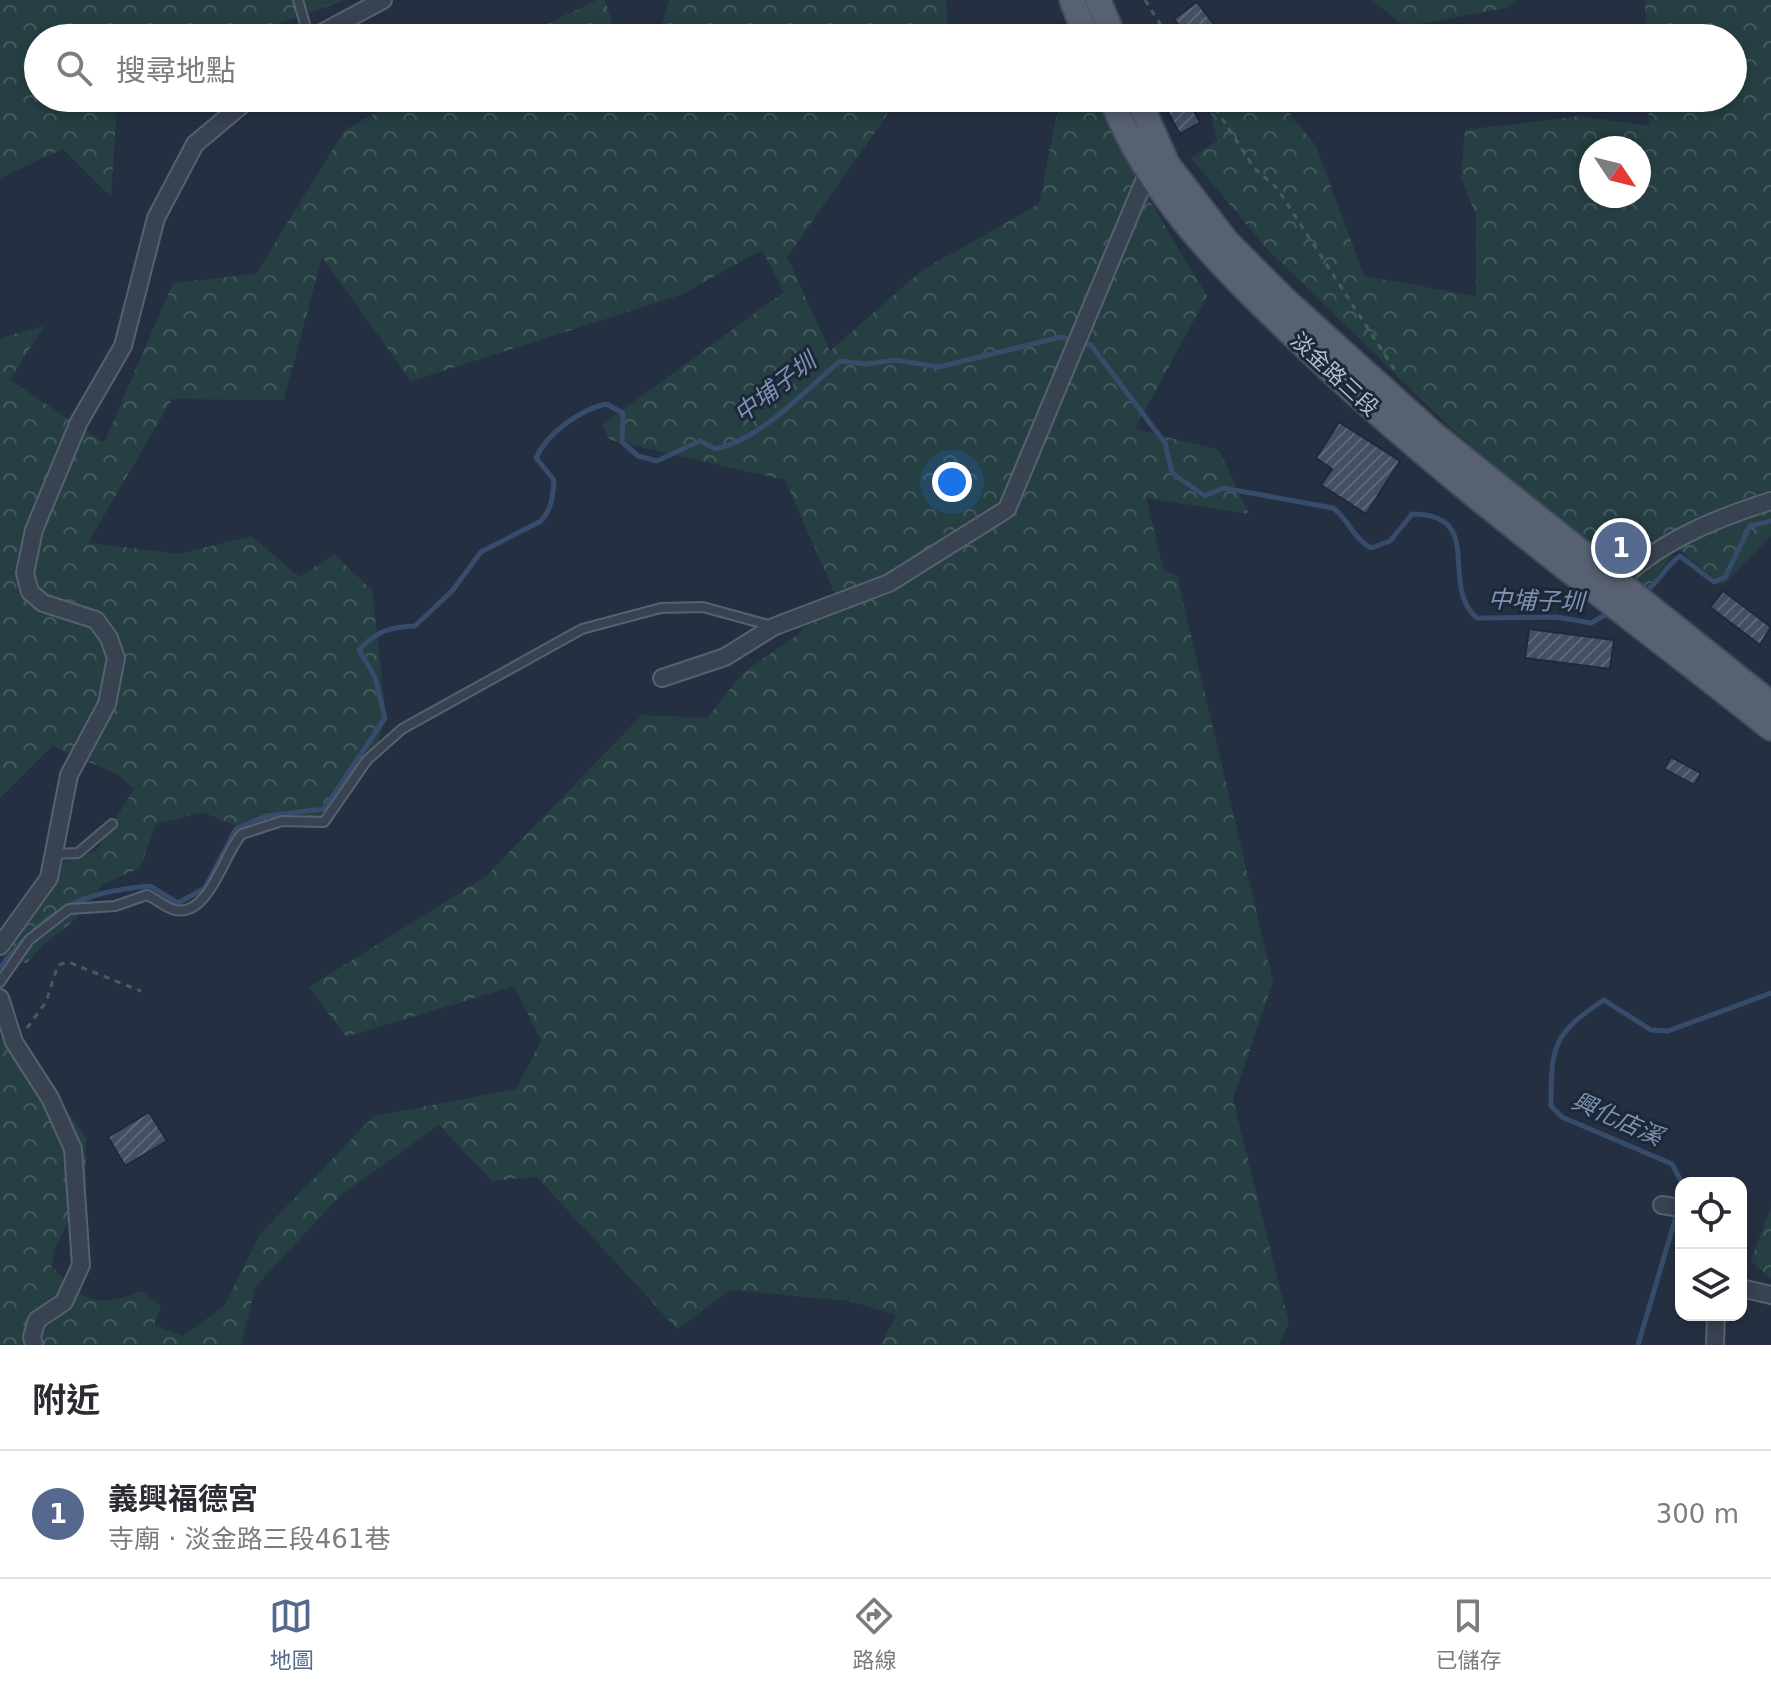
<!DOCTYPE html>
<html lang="zh-TW">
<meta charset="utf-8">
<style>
body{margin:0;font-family:"DejaVu Sans","Noto Sans TC",sans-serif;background:#f7f7f7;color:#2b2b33}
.controls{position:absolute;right:24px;bottom:24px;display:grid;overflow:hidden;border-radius:16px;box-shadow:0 4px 12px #0003}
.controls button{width:72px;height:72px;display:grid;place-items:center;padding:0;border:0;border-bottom:2px solid #e1e1e2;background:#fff;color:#2b2b33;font:40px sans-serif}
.compass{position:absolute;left:1579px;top:136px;width:72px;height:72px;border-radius:50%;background:#fff;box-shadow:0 4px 12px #0003;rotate:125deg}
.you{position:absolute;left:952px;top:482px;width:28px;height:28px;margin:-20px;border:6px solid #fff;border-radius:50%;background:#1a73e8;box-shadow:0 0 0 12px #1a73e833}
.badge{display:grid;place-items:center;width:52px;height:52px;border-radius:50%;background:#55688e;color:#fff;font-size:26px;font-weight:700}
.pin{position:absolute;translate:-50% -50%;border:4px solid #fff;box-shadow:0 2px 8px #0006}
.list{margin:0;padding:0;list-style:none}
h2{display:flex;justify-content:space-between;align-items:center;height:104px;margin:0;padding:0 32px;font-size:34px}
h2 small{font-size:26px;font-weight:400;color:#7c7c81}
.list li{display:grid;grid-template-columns:52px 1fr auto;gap:24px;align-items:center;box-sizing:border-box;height:128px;padding:0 32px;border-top:2px solid #e1e1e2}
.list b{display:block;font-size:30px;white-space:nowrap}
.list p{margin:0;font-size:26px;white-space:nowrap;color:#7c7c81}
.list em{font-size:26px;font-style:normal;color:#7c7c81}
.icon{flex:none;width:44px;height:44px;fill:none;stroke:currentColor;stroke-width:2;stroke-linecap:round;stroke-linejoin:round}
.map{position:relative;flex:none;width:1771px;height:1345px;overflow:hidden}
.search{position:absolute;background:#fff;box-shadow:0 4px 12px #0003;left:24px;right:24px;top:24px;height:88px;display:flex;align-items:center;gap:20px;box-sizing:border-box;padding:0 28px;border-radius:44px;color:#7c7c81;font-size:30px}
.sheet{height:232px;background:#fff}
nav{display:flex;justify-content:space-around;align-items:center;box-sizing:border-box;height:112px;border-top:2px solid #e1e1e2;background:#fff;font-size:22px;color:#7c7c81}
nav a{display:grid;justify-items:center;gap:4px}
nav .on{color:#55688e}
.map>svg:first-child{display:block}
.forest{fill:url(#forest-crowns);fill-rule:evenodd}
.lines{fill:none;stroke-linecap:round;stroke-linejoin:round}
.stream{stroke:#374b6a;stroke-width:5}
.building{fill:url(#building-hatch);stroke:#1f2939;stroke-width:2}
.service-casing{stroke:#56606f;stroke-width:12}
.minor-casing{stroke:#56606f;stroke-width:20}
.primary-casing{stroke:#424b5b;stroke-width:28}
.path{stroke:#445c60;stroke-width:3;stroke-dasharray:6 6;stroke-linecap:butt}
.service{stroke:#394251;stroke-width:8}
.minor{stroke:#394251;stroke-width:16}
.primary{stroke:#576171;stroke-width:24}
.labels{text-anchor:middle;stroke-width:6;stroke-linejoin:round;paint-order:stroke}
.street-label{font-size:22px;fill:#b5becc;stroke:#1d2737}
.water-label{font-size:24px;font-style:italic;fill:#7c93b4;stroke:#1d2737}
</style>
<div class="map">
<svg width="1771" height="1345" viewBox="0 0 1771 1345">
<defs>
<pattern id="forest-crowns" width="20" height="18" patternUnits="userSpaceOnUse" patternTransform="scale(2)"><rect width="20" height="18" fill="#263f43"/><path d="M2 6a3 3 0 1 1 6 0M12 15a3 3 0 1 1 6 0" fill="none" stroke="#43595d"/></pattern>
<pattern id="building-hatch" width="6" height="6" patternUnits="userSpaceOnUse" patternTransform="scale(2)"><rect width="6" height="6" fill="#435064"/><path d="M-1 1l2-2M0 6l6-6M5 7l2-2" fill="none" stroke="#5c6779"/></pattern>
</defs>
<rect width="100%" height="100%" fill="#243042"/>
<g class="forest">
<path d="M0,0H345L275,25L192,38H38V98H123L117,105L111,197L63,149L0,178Z"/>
<path d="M597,0H605L617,38H518Z"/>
<path d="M669,0H946L948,38H631L662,24Z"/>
<path d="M1372,0H1517L1506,8L1405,27Z"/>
<path d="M1645,0H1771V536L1723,585L1677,548L1646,591L1455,432L1266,248L1191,158L1217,141L1207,98H1277L1316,146L1364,276L1476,296V216L1461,177L1465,130L1579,116L1649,126L1648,98H1733V38H1646ZM1591,148H1639V196H1591Z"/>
<path d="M401,98H909L892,108L787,257L830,351L921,271L1039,204L1060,98H1100L1135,176L1207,296L1135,429L1219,450L1249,514L1146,498L1164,571L1177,576L1273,982L1233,1099L1289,1323L1279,1345H881L896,1315L849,1301L731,1290L677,1329L537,1177L492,1181L439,1125L341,1195L256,1286L241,1345H0V1037L29,1056L86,1138V1190L56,1245L51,1266C84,1301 94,1310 141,1291L161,1306L154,1325L183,1336L224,1306L260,1234L374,1116L516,1089L541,1041L514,986L346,1037L309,987L485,877L642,715L707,718L744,672L797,635L836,596L785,480L610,440L602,425L784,292L762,250L681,295L411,381L322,257L284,400L172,399L88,543L179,554L252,536L299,577L334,554L372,590L385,709L377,753L335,815L275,824L233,825L203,812L156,824L140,868L103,884L76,919L43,945L27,963H10L0,955V949L64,862L96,851L134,789L117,774L52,746L0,798V338L44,326L10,380L104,443L173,283L256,274L344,131Z"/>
<path d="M1771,1207V1279L1751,1261Z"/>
</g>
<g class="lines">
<g class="stream">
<path d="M1642,594C1659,584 1664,567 1680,556L1714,582L1725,577L1750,526L1771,521"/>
<path d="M0,967C48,911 74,893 150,886L178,903L205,888L236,829L266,816L324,809L385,718L375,677L359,650C376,631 390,627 415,626L452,591L481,552L541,521C552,509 553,495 554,480L536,458C547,433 580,410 606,404L623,413L622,442L638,456L657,461L700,441L716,449C763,438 804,391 840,361L866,364L896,360L939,367L1061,337L1091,345L1165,443L1172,473L1205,496L1223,488L1333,508C1349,520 1353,538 1371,548L1390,541L1412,514C1487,514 1438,585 1477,618L1557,617L1591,623L1609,613"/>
<path d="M1682,1183L1672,1164L1562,1117L1551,1106C1551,1047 1552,1034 1604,1000L1651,1030L1668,1031L1771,993"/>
<path d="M1638,1345L1681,1200"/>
</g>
</g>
<g class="building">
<path d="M1197,2L1224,38H1188L1174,19Z"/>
<path d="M1160,98H1187L1200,122L1180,134Z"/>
<path d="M1339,422L1400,461L1366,514L1321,485L1332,469L1316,458Z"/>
<path d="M1723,591L1771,627L1760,645L1710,607Z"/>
<path d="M1529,629L1614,640L1610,669L1525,658Z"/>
<path d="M1671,757L1701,773L1694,785L1664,769Z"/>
<path d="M149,1112L167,1141L125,1166L108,1137Z"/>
</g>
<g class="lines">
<g class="service-casing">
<g id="service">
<path d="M298,0L309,38"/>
<path d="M56,854L78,853L112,824"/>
<path d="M0,982L29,940L69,909L115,906L147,895C156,899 166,908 175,910C210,917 224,852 242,834L282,821L324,822L367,760L402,729L582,629L661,608L703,607L772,626"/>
</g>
</g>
<g class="minor-casing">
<g id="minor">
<path d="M312,38L383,0"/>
<path d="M1613,587C1656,543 1713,519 1771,501"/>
<path d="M662,678L725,657L773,627L889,583L1007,509L1147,174L1155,170"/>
<path d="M0,946L49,878L69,775L107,704L116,658L109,638L96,620L43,603L30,592L25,573L34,530L79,422L123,346L156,218L195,144L250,98"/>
<path d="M0,998L14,1042L50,1098L73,1149L81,1265L64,1302L37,1320L32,1337L34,1345"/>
<path d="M1662,1205L1681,1208"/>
<path d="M1741,1288L1771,1295"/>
<path d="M1715,1345L1716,1315"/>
</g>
</g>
<g class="primary-casing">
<g id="primary">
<path d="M1072,0L1087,38"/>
<path d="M1098,0L1114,38"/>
<path d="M1111,98C1150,196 1219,264 1294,336C1442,479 1610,600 1771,728"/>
<path d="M1138,98L1167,164L1227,242L1287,302L1432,433L1771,704"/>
</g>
</g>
<g class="path">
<path d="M1145,0L1169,38"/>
<path d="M1209,98L1254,168L1277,188L1398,375"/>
<path d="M27,1028L46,1002L58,965L68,962L141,991"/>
</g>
<use href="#service" class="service"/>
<use href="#minor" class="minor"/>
<use href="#primary" class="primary"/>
</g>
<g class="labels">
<g class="street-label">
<text transform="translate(1335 374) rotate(43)" y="8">淡金路三段</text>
</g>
<g class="water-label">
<text transform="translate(775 388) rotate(-38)" y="8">中埔子圳</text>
<text transform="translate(1536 601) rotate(2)" y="8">中埔子圳</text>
<text transform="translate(1617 1119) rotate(24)" y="8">興化店溪</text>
</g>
</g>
</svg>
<div class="controls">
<button><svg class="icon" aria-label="locate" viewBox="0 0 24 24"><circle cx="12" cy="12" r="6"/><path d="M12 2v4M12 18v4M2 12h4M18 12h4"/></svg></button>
<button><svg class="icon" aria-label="layers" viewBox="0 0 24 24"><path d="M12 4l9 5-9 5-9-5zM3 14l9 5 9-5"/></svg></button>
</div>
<svg class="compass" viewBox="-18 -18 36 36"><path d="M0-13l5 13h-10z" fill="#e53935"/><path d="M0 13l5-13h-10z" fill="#7c7c81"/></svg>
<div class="you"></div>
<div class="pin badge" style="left:1621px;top:548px">1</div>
<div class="search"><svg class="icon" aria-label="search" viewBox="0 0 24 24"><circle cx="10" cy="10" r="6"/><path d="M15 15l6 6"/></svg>搜尋地點</div>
</div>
<section class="sheet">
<h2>附近<small></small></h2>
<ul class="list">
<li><span class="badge">1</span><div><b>義興福德宮</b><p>寺廟 · 淡金路三段461巷</p></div><em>300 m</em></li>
</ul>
</section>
<nav>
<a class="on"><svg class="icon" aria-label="map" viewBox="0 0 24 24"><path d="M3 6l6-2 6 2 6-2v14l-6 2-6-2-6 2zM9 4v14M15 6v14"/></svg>地圖</a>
<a><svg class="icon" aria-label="directions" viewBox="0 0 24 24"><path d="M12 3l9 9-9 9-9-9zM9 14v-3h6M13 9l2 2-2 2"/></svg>路線</a>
<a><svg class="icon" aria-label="saved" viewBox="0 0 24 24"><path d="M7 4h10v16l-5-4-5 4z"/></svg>已儲存</a>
</nav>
